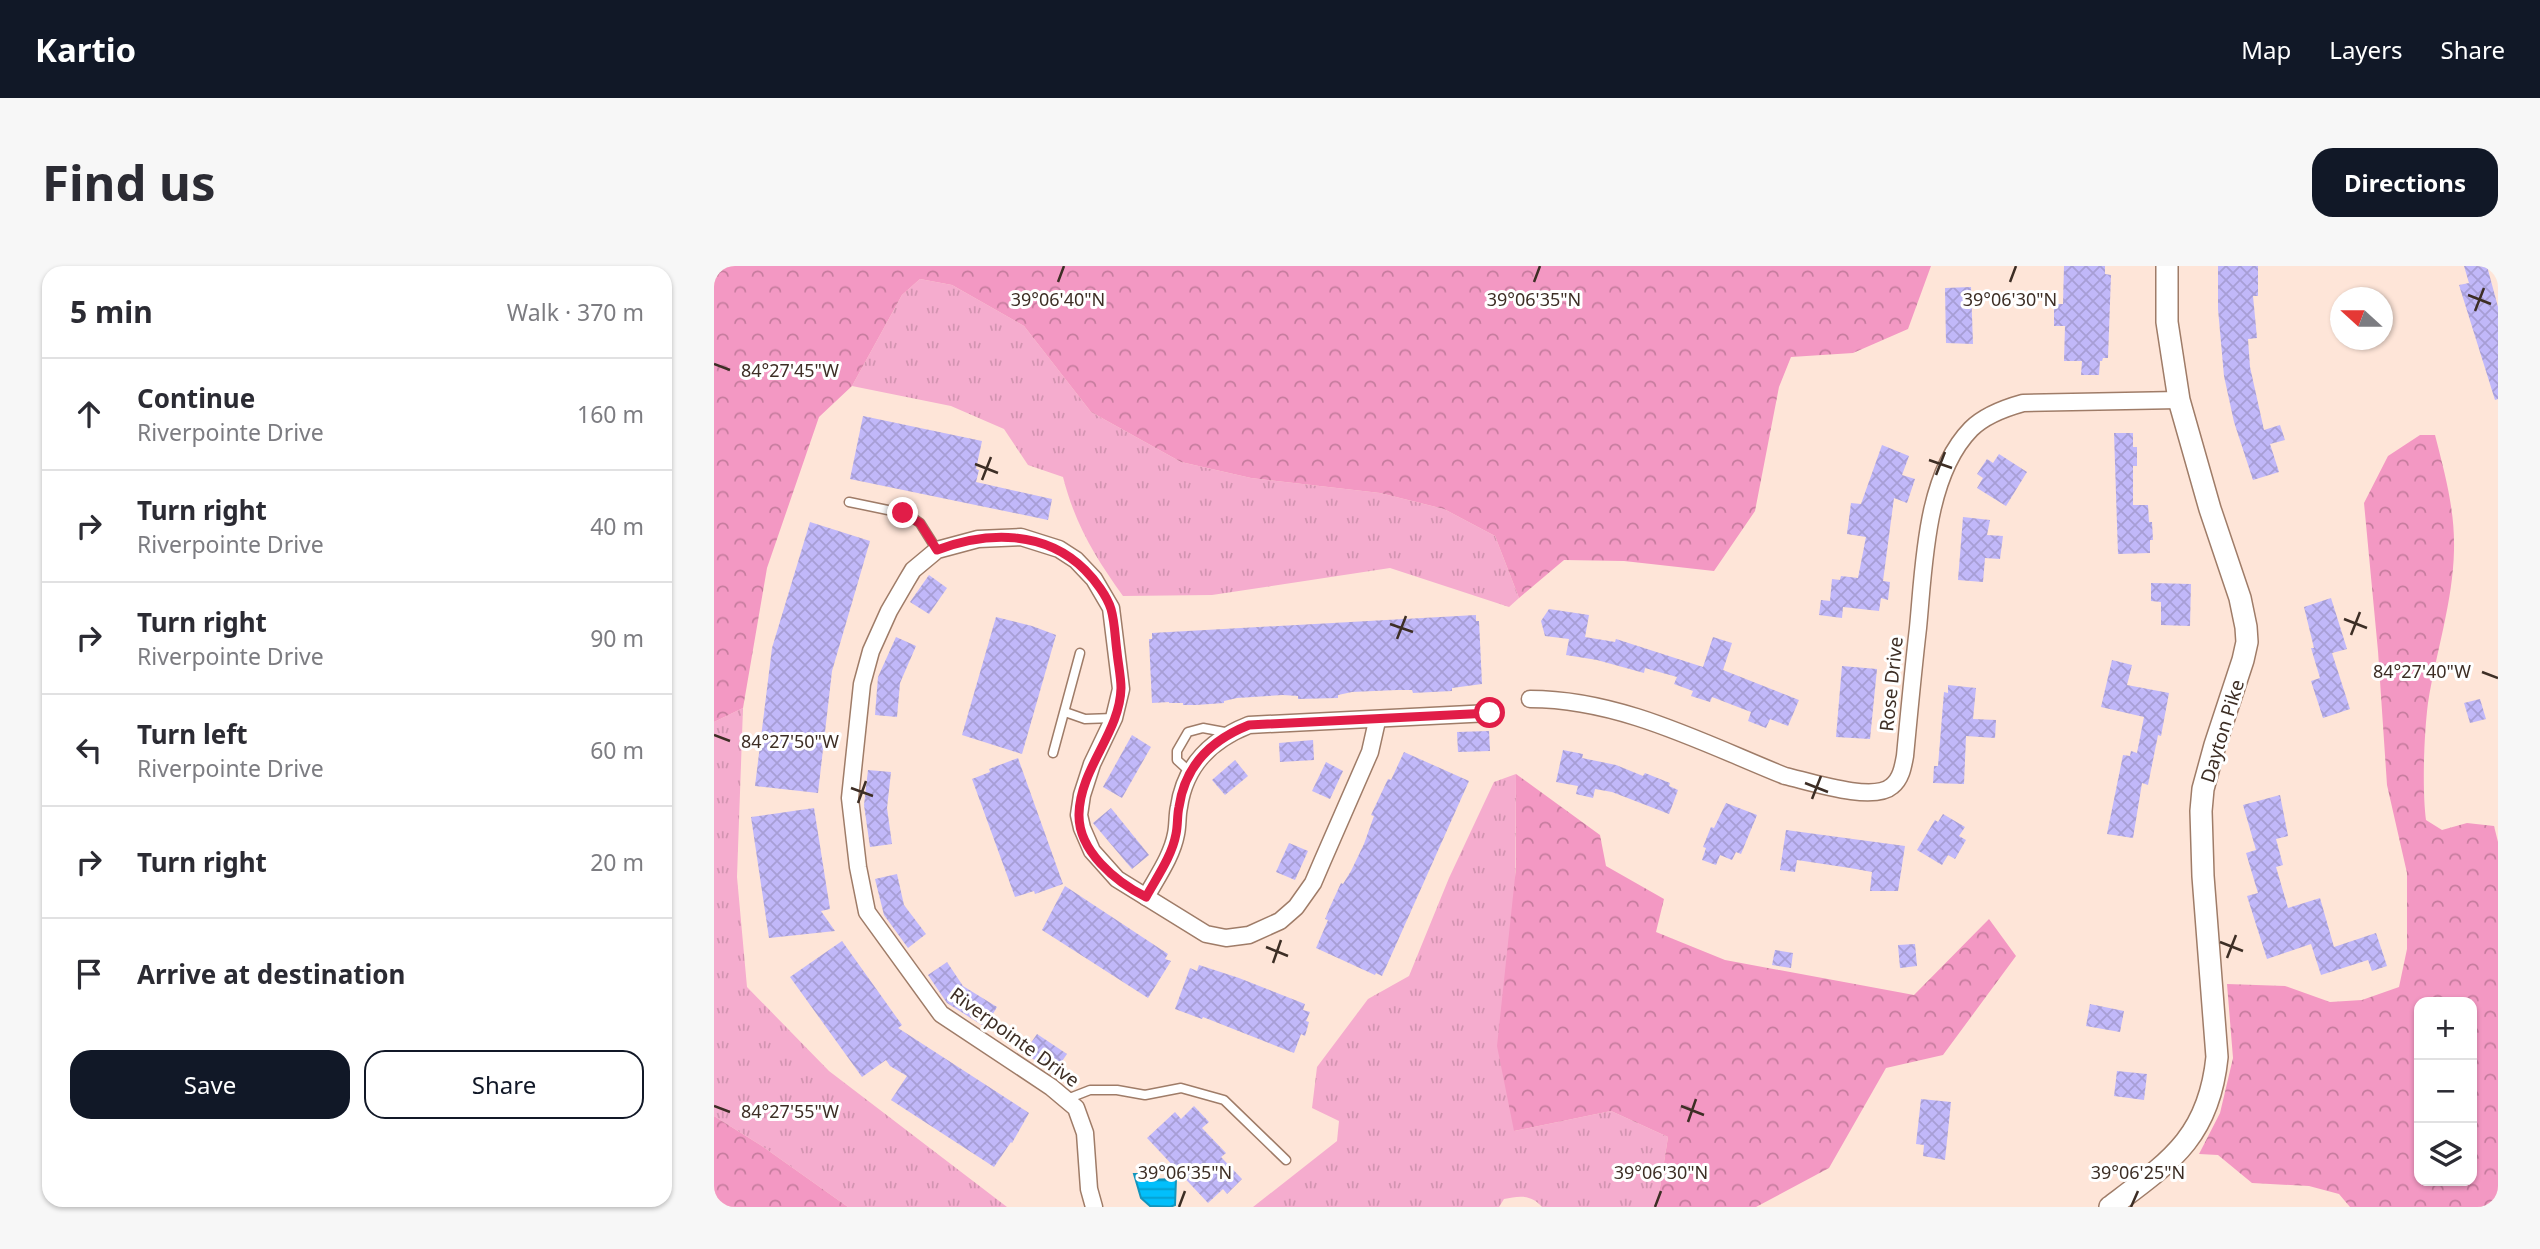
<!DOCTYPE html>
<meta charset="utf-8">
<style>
body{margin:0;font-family:"Noto Sans",sans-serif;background:#f7f7f7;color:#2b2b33}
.controls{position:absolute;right:21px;bottom:21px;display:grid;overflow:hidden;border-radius:14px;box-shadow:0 2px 5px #0004}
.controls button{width:63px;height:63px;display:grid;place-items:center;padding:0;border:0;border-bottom:2px solid #e1e1e2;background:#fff;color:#2b2b33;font:35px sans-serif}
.compass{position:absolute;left:1616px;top:21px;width:63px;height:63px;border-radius:50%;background:#fff;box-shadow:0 2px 5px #0004;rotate:291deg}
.stop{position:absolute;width:21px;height:21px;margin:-16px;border:5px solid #e11d48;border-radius:50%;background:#fff}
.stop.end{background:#e11d48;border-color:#fff;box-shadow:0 2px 7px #0008}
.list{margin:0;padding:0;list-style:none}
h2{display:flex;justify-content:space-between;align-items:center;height:91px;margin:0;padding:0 28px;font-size:30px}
h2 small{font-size:23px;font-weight:400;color:#7c7c81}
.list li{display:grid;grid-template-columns:46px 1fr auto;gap:21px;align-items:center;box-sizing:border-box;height:112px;padding:0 28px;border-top:2px solid #e1e1e2}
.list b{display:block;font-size:26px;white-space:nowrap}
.list p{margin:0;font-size:23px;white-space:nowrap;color:#7c7c81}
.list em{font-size:23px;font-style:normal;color:#7c7c81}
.actions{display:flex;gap:14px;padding:21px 28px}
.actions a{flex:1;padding:16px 0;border:2px solid #111827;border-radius:21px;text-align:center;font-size:24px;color:#111827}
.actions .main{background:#111827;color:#fff}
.icon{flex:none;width:38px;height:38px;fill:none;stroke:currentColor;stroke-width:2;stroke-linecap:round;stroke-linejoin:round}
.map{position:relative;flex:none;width:1784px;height:941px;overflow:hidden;border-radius:21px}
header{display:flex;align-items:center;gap:42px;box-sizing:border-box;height:98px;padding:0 35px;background:#111827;color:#fff}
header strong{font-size:33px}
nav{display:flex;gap:38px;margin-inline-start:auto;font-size:24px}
.intro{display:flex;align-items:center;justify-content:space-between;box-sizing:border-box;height:168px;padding:0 42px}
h1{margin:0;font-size:49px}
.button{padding:18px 32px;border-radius:21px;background:#111827;color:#fff;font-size:24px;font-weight:700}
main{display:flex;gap:42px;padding:0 42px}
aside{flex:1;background:#fff;border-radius:21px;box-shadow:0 2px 5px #0004}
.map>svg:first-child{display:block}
.grass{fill:url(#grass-tufts)}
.forest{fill:url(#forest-crowns);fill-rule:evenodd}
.water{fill:url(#water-rules);stroke:#1494bb;stroke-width:2}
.building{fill:url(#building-cross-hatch)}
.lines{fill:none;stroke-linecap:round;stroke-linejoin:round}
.service-casing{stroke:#9f7c68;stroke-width:11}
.minor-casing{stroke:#9f7c68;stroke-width:19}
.tertiary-casing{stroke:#9f7c68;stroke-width:24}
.service{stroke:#fff;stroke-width:8}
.minor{stroke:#fff;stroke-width:16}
.tertiary{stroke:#fff;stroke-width:21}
.route{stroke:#e11d48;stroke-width:9}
.ticks{fill:none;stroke:#3d2e25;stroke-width:2.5}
.labels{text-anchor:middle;stroke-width:6;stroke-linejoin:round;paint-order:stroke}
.street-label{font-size:19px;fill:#3d2e25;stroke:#fff}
.ticks-label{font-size:18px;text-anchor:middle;fill:#3d2e25;stroke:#fff;stroke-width:6;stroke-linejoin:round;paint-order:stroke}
</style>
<header>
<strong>Kartio</strong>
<nav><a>Map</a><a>Layers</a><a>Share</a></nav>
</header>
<div class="intro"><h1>Find us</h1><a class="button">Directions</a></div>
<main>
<aside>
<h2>5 min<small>Walk · 370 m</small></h2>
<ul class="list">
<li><svg class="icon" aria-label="ahead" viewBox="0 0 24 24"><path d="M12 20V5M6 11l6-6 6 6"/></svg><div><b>Continue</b><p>Riverpointe Drive</p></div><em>160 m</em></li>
<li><svg class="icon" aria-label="right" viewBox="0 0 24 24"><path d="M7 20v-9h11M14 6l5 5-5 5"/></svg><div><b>Turn right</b><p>Riverpointe Drive</p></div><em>40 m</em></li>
<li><svg class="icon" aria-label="right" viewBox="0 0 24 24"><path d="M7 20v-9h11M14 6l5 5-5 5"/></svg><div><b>Turn right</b><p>Riverpointe Drive</p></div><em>90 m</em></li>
<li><svg class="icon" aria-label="left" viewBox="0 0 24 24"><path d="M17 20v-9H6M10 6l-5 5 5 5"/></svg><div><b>Turn left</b><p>Riverpointe Drive</p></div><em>60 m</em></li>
<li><svg class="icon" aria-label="right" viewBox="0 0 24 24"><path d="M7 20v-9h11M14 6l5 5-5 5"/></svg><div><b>Turn right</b></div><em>20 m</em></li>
<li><svg class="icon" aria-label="arrive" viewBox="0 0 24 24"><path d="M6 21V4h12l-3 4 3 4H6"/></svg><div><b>Arrive at destination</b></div></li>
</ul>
<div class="actions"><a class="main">Save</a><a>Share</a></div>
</aside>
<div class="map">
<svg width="1784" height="941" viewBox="0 0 1784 941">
<defs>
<pattern id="grass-tufts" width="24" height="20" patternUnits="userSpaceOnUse" patternTransform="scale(1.75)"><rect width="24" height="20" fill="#f5acce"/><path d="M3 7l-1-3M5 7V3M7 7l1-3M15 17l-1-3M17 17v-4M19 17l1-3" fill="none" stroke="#d394b1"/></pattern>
<pattern id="forest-crowns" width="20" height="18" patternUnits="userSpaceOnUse" patternTransform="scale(1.75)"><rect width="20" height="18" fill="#f398c3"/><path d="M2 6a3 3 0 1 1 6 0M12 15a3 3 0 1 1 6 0" fill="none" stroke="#c67c9e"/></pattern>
<pattern id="water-rules" width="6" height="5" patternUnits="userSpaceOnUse" patternTransform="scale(1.75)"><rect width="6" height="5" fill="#02bffb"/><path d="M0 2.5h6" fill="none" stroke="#059ccb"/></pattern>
<pattern id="building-cross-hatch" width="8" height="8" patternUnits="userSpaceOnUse" patternTransform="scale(1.75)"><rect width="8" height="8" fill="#c1b8f9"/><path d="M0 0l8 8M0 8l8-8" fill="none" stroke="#a79ed5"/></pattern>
</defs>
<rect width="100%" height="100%" fill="#fee5d8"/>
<g class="grass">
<path d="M206,13L238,19L310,60L377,146L467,196L537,212L666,227L730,243L781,270L805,332L795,341L676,302L498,329L409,330C381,291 361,258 349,211L314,199L290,163L237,140L138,120L188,29Z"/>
<path d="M29,442L23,611L33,721L115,805L293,941H134L48,880L0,850V456Z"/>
<path d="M802,508L800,865L897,845L954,871L943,941H828C817,928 805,930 790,933L785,941H539L623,875L625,855L598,842L603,801L654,733L695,710L735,612L780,516Z"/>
</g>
<g class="forest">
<path d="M0,0H1217L1194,63L1139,87L1077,91L1065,121L1041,245L1000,305L910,295L850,294L805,332L781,270L730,243L666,227L537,212L467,196L377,146L310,60L238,19L206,13L188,29L138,120L105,151L53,302L29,442L0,456Z"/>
<path d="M1706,169H1721C1731,208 1741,244 1740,284C1739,336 1722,386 1714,437C1710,468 1708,523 1712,554L1728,564L1753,557L1780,560L1784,576V941H1636L1625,928L1595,920L1538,917L1504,889L1485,888L1506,847L1519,792L1513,718L1571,720L1616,736L1648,734L1685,721L1693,683V607L1673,519L1664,385L1650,237L1674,190ZM1758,736V915H1705V736Z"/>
<path d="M802,508L886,569L892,600L950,633L942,666L1011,694L1200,729L1275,653L1302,690L1229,789L1172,802L1115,902L1042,941H943L954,871L897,845L800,865L783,780L802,602Z"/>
<path d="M0,850L48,880L134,941H0Z"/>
</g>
<path class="water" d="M420,908H429L430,914L462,913L461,939L456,941L436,940L427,932Z"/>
<g class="building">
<path d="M1350,0H1391V8L1397,9L1394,92H1389L1388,95H1386L1385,109H1367L1368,95H1350L1351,60H1340V38H1349Z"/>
<path d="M1504,0H1544V30H1539L1543,72L1534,73L1536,101L1550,164L1566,159L1571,174L1556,178L1565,206L1539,214L1520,156L1510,110L1504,43Z"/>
<path d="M1750,0H1773L1784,41V133L1781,134L1745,19L1755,17Z"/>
<path d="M1257,21L1259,78L1232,77L1231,22Z"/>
<path d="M149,150L268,175L262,203L265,204L262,216L338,233L334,254L136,213Z"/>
<path d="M1400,167H1419V181H1423V200H1419V239H1434L1435,256H1438L1439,274H1436V287L1404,288Z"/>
<path d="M1168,179L1195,190L1188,209L1201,213L1193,237L1180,232L1169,315L1176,316L1174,334L1167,332L1165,345L1129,341L1128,352L1105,349L1107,334L1116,335L1118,313L1126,314L1127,310L1144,312L1152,271L1133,268L1137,237L1147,238Z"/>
<path d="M1285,188L1313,206L1292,240L1263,222L1269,212L1263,208L1273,193L1279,197Z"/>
<path d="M1249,251L1276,254L1273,269L1289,270L1286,293L1271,292L1269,316L1244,314Z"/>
<path d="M96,256L156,275L118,405L104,527L41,520L58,382Z"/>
<path d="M215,309L233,322L215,348L196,336Z"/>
<path d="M1437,317L1477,318L1476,360L1447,359V336L1437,335Z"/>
<path d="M1617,332L1633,383L1618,387L1636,443L1609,452L1597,415L1606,412L1597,382H1600L1590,341Z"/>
<path d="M835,343L875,349L871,371L901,376L902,373L989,401L999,371L1018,377L1009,404L1085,434L1074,460L1056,453L1052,462L1034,455L1037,446L998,431L996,436L977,430L979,425L960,418L963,411L931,402L930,407L883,394L852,389L855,373L831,370L827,355Z"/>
<path d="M762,349V355H765L768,418L738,422V425L699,427L698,424H683L638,426L624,429V432L584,433V430L569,429L523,432L510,435V437L482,439H469V437H455V436L438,437L435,373H438V367Z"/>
<path d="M282,351L318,360L342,369L308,488L248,469Z"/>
<path d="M182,371L202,380L186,417L183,451L161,449L164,411Z"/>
<path d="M1398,394L1418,399L1413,419L1455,427L1447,470L1444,469L1434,519L1428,517L1419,572L1393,568L1409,489L1416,490L1417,485L1423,487L1430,451L1387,441Z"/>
<path d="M1128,400L1163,403L1156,473L1122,471Z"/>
<path d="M1234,419L1262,422L1259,453L1282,454L1281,472L1252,470L1250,518L1219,517L1220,500H1224L1230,426L1234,427Z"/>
<path d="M1766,433L1772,453L1756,457L1750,437Z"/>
<path d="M775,465L776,485L744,486L743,466Z"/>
<path d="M418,469L437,481L408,532L389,521Z"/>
<path d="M599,474L600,494L566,496L565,477Z"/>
<path d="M849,484L869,488L868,492L902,499L929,510L931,507L956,517L955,520L964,524L955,548L898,526L881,523L879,532L862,528L864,520L842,516Z"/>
<path d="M690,486L755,515L668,710L662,707L661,709L602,682L614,654L611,653L616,641L627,617L629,618L637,605L650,578L660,550L657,549L674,513L677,514Z"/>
<path d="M304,492L349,618L321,628L320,625L301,631L258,513L276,506L275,503Z"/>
<path d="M521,494L534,510L511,529L498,514Z"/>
<path d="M612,496L629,505L616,533L598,525Z"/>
<path d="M154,504L177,506L173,542L178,578L156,581L150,539Z"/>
<path d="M1566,529L1574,570L1562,573L1569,599L1562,601L1574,642L1606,632L1620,681L1662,667L1673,700L1658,705L1654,694L1607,709L1597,678L1553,693L1533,630L1544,627L1532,587L1542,584L1529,539Z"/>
<path d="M1012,537L1043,549L1027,588L1022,586L1018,594L1006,589L1002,599L988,594L992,582L989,581L997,561L1000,562Z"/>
<path d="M100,542L116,643L107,645L121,665L55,672L37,551Z"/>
<path d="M397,542L435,589L418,603L379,557Z"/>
<path d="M1229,548L1251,561L1245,570L1252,574L1241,593L1234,589L1228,599L1203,584L1221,554L1224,556Z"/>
<path d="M1072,564L1191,580L1184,625H1156L1158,606L1136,602L1083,594L1081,606L1066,604Z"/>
<path d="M575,577L594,585L581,614L562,606Z"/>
<path d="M183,608L190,639L212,668L194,682L170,649L161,613Z"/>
<path d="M351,620L454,688L451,693L457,695L434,732L328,664Z"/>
<path d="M128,675L188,759L184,762L315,847L298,877L297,876L280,901L177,834L193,810L176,800L172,794L148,811L76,711Z"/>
<path d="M1201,678L1203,700L1186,702L1184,679Z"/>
<path d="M1061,684L1079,687L1077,702L1058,699Z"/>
<path d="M233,696L249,720L283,741L271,761L233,737L214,709Z"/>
<path d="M485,699L525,712L591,738L589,744L596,746L592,755L595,756L591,770L587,768L580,787L489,751L488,753L461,743L476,702L483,705Z"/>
<path d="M1376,738L1410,745L1406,766L1372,760Z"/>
<path d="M323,768L353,788L340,807L310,787Z"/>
<path d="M1403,805L1433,808L1430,834L1400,830Z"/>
<path d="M1207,833L1237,836L1231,894L1209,890L1210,879L1202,878Z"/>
<path d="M480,840L495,856L488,862L512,887L507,891L528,913L513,928L509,923L494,937L433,872L461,846L467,853Z"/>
</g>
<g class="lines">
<g class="service-casing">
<g id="service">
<path d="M135,236L193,248L206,257L223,284"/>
<path d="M351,446L371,453L400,452"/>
<path d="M339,487L366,387"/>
<path d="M475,505L463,494V485L474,466L489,462L516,467"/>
<path d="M353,833L376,824H403L431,829L467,822L510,834L572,894"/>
</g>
</g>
<g class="minor-casing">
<g id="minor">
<path d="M816,433C906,433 989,477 1071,510C1094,515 1159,537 1178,520C1187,513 1189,501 1191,490C1195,448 1199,405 1204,362C1210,301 1211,210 1257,163C1271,149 1291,142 1309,137L1465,134"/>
<path d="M432,631C443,611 458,590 462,568C464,559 463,549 465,541C471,499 497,474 535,459L776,447"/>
<path d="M380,941L375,923L371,867L362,842L337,821L227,748L153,646L144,601L136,532L148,418L157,385L175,345L193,314L199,304L223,284L264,273L307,271L345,283L362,294L380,313L397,342L407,423L400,452L378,498L368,529L365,549L368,562L378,585L403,613L492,668L512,672L535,669L566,655L582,641L599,617L608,596L656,486L663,455"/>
</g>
</g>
<g class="tertiary-casing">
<path id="tertiary" d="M1396,941C1456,896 1495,871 1503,791L1489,610L1487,545L1489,523L1501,479L1529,394L1533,376L1532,361L1526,332L1496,243L1465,134L1453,56V0"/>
</g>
<use href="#service" class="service"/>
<use href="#minor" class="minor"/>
<use href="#tertiary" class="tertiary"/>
</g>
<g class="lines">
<path class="route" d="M189,247L206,257L223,284C273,265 331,264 371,304C381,314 393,330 397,343C401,357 401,372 403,386C404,397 407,411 407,422C406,467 366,502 365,548C364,585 402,616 432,631C443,611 458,590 462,568C464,559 463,549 465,541C471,499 497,474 535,459L776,447"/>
</g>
<path class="ticks" d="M344,16L350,0M820,16L826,0M1296,16L1302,0M1754,29L1777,38M1761,45L1770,22M0,98L16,104M1215,194L1238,202M261,198L284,207M1222,209L1231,186M268,214L277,191M1630,353L1653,362M676,358L699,366M1637,369L1646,346M683,373L692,350M1768,406L1784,412M0,469L16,475M1091,517L1114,526M137,522L159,530M1098,533L1107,510M144,537L152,515M1506,676L1529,685M552,681L574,690M1513,692L1522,669M559,697L567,674M0,840L16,846M967,840L990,849M974,856L982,833M465,941L471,925M941,941L947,925M1417,941L1424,925"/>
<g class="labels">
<g class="street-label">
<text transform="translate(1177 418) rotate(-84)" y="7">Rose Drive</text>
<text transform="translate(1508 465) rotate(-73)" y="7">Dayton Pike</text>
<text transform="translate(301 771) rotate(36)" y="7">Riverpointe Drive</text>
</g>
</g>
<g class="ticks-label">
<text x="820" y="40">39°06'35"N</text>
<text x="1296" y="40">39°06'30"N</text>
<text x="344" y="40">39°06'40"N</text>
<text x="76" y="111">84°27'45"W</text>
<text x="1708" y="412">84°27'40"W</text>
<text x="76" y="482">84°27'50"W</text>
<text x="76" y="852">84°27'55"W</text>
<text x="471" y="913">39°06'35"N</text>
<text x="947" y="913">39°06'30"N</text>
<text x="1424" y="913">39°06'25"N</text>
</g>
</svg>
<div class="controls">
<button>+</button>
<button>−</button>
<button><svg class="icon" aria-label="layers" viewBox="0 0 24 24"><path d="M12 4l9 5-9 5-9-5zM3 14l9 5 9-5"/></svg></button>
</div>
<svg class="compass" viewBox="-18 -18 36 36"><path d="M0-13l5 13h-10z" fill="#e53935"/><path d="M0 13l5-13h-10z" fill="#7c7c81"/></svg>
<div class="stop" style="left:776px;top:447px"></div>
<div class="stop end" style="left:189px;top:247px"></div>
</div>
</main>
